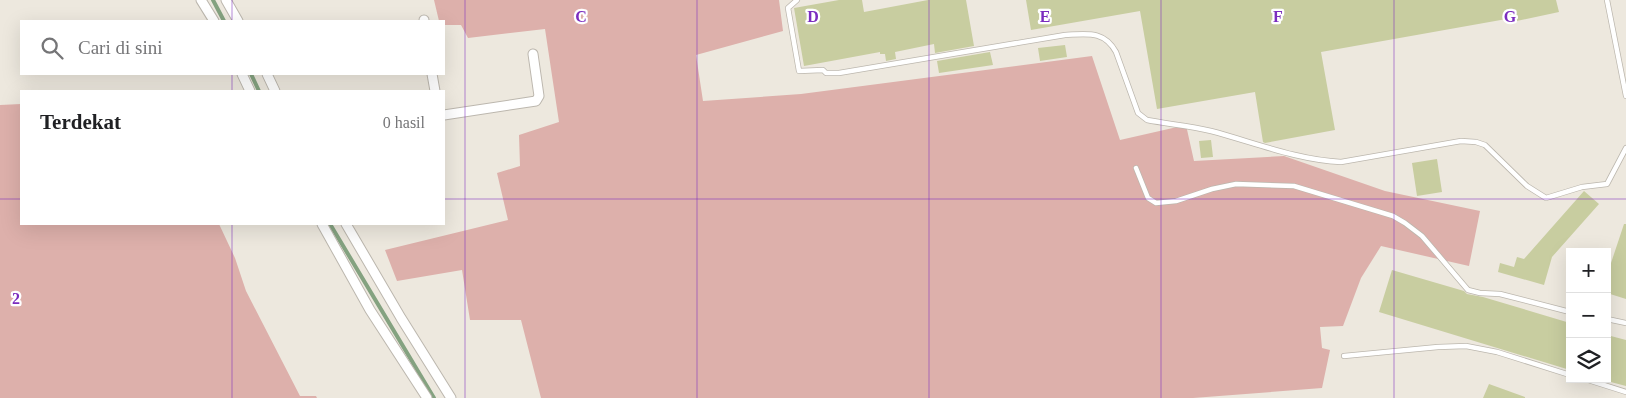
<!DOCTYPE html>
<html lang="id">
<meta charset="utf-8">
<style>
:root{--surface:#fff;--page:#f2f2f2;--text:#202124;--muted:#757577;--line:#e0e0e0}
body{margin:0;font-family:"Times New Roman",serif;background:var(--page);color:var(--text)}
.controls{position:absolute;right:15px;bottom:15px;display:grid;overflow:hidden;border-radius:0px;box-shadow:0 5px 20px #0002}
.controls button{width:45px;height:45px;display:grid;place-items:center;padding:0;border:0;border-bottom:1px solid var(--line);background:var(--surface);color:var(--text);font:25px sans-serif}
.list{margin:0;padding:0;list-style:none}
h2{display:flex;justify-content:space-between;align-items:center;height:65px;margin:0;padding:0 20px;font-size:21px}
h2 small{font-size:16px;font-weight:400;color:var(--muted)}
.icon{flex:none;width:28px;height:28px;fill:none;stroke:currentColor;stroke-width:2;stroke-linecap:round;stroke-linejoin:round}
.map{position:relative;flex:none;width:1626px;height:398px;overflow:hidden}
.search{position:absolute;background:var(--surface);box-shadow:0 5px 20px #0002;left:20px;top:20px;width:425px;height:55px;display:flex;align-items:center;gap:12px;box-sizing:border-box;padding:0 18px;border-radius:0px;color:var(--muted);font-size:19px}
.panel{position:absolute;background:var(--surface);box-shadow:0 5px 20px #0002;left:20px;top:90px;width:425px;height:135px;border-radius:0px}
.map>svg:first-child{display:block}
</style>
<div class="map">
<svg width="1626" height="398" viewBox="0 0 1626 398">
<rect width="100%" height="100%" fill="#ede8de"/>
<g fill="#ddb0ab">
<path d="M 434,0 L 779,0 L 783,31 L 696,55 L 703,101 L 801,94 L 1092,56 L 1120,140 L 1186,125 L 1194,161 L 1284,156 L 1385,191 L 1480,211 L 1469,266 L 1381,246 L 1361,278 L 1343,326 L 1320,327 L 1322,348 L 1330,350 L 1322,388 L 1193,398 L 541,398 L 521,320 L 470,320 L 462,270 L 397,281 L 385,250 L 508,220 L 497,173 L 520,166 L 519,135 L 559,122 L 545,29 L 468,38 L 461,25 L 444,25 L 444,21 L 439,21 Z"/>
<path d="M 21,104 L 21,224 L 219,224 L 235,258 L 246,291 L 300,396 L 316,396 L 317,398 L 0,398 L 0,105 Z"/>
</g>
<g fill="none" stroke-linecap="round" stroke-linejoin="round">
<g stroke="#84a280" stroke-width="4">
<path d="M 213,0 L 224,21"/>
<path d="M 251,74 L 259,91"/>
<path d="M 330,224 L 434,398"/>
</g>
</g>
<g fill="#c8cda0">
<path d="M 839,0 L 862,0 L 864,12 L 928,0 L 966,0 L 974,46 L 935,53 L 934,44 L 895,52 L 896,59 L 886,61 L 885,54 L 880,54 L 880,52 L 804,66 L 794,8 Z"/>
<path d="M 1026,0 L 1556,0 L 1559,12 L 1512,22 L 1512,18 L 1321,52 L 1335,130 L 1265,143 L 1263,142 L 1255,92 L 1157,109 L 1140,11 L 1031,30 Z"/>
<path d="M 1065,45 L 1067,57 L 1040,61 L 1038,48 Z"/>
<path d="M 990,52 L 993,65 L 939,73 L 937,61 Z"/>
<path d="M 1211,140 L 1213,157 L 1201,158 L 1199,141 Z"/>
<path d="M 1437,159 L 1442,192 L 1417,196 L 1412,163 Z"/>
<path d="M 1584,191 L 1599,204 L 1552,257 L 1544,285 L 1498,272 L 1500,263 L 1514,267 L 1517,257 L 1524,259 Z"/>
<path d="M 1624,224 L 1626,224 L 1626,299 L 1607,293 L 1607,275 Z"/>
<path d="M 1392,270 L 1464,291 L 1467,294 L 1483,297 L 1570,323 L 1570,370 L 1379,312 Z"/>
<path d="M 1607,335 L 1626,340 L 1626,386 L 1607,381 Z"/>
<path d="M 1489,384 L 1525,397 L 1525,398 L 1483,398 Z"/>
</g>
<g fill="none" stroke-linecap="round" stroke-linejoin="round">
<g stroke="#bcb7ae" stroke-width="6">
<g id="service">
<path d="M 797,0 L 788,8 L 799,71 L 823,70 L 826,73 L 839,73 L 1065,35 C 1087,34 1104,30 1116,52 L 1138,113 L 1147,120 C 1168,124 1190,126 1211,131 C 1253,142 1297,160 1341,162 L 1461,141 L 1476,142 L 1485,145 L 1527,186 L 1546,198 L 1582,187 L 1607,184 L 1626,148"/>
<path d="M 1607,0 L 1626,96"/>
<path d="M 1136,168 L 1148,198 L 1156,203 L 1176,201 L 1212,189 L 1236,184 L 1294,186 L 1393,216 L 1405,223 L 1422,236 L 1468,290 L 1480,293 L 1500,294 L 1570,312"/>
<path d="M 1607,319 L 1626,323"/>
<path d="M 1344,356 L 1438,347 L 1466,346 L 1497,352 L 1570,375"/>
<path d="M 1585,379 L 1626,392"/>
</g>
</g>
<g stroke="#bcb7ae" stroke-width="11">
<g id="minor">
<path d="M 201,0 L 214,21"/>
<path d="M 226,0 L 238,21"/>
<path d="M 424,20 L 424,21"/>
<path d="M 242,74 L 250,91"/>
<path d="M 267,74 L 275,91"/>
<path d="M 432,74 L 435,91"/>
<path d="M 444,115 L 536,101 L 539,96 L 533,54"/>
<path d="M 322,224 L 370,310 L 427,398"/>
<path d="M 346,224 L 401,318 L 451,398"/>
</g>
</g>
<use href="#service" stroke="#fff" stroke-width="4.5"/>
<use href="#minor" stroke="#fff" stroke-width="9"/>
</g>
<path fill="none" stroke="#7b2cbf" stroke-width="1" stroke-opacity="0.55" d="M 232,0 L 232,21M 465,0 L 465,398M 697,0 L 697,398M 929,0 L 929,398M 1161,0 L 1161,398M 1394,0 L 1394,398M 232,74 L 232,91M 0,199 L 21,199M 444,199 L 1626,199M 232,224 L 232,398"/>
<g font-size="16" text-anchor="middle" font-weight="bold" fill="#7b2cbf" stroke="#fff" stroke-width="4.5" stroke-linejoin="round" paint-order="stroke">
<text x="581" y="22">C</text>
<text x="813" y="22">D</text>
<text x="1045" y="22">E</text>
<text x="1278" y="22">F</text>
<text x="1510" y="22">G</text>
<text x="16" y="304">2</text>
</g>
</svg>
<div class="controls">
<button>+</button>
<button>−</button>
<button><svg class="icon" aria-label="layers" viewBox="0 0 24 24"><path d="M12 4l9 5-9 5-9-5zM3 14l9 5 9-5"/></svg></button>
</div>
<div class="search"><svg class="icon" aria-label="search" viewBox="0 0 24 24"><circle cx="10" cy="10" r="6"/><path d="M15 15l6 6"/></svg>Cari di sini</div>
<section class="panel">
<h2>Terdekat<small>0 hasil</small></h2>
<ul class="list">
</ul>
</section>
</div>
